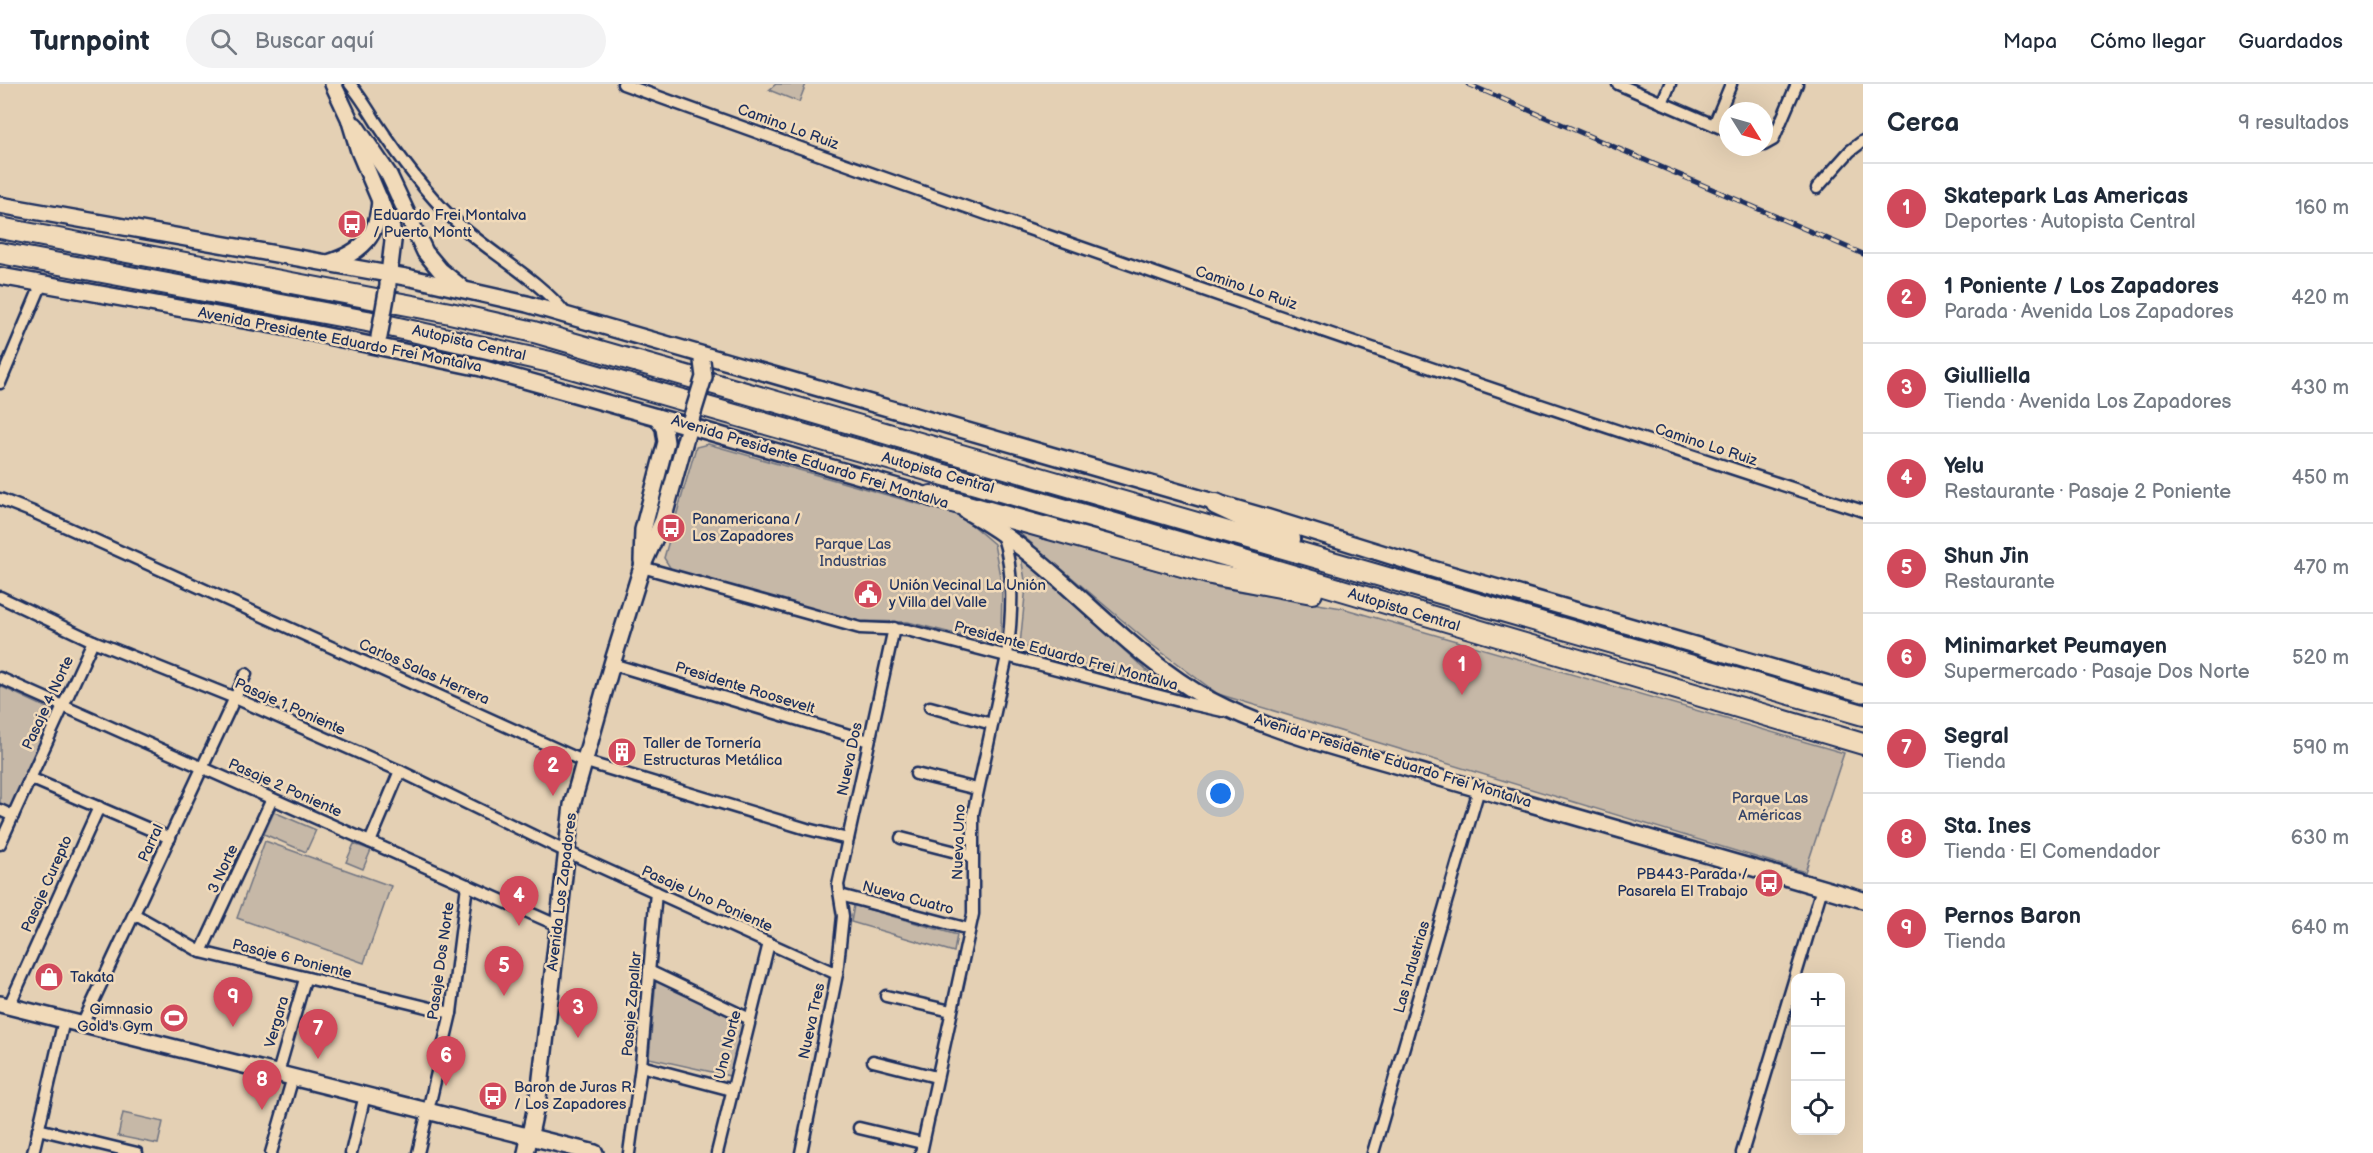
<!DOCTYPE html>
<html lang="es">
<meta charset="utf-8">
<style>
:root{--surface:#fff;--page:#f2f2f3;--text:#1f2937;--muted:#747a83;--line:#e0e1e3;--accent:#d1495b}
body{margin:0;font-family:"Balsamiq Sans",sans-serif;background:var(--page);color:var(--text)}
.controls{position:absolute;right:18px;bottom:18px;display:grid;overflow:hidden;border-radius:12px;box-shadow:0 6px 24px #0002}
.controls button{width:54px;height:54px;display:grid;place-items:center;padding:0;border:0;border-bottom:2px solid var(--line);background:var(--surface);color:var(--text);font:30px sans-serif}
.compass{position:absolute;left:1719px;top:18px;width:54px;height:54px;border-radius:50%;background:var(--surface);box-shadow:0 6px 24px #0002;rotate:127deg}
.you{position:absolute;left:1221px;top:710px;width:21px;height:21px;margin:-15px;border:4px solid #fff;border-radius:50%;background:#1a73e8;box-shadow:0 0 0 9px #1a73e833}
.badge{display:grid;place-items:center;width:39px;height:39px;border-radius:50%;background:var(--accent);color:#fff;font-size:20px;font-weight:700}
.pin{position:absolute;translate:-50% -50px;filter:drop-shadow(0 2px 3px #0008)}
.pin::after{content:'';position:absolute;top:32px;width:21px;height:18px;background:inherit;clip-path:polygon(0 0,100% 0,50% 100%)}
.list{margin:0;padding:0;list-style:none}
h2{display:flex;justify-content:space-between;align-items:center;height:78px;margin:0;padding:0 24px;font-size:26px}
h2 small{font-size:20px;font-weight:400;color:var(--muted)}
.list li{display:grid;grid-template-columns:39px 1fr auto;gap:18px;align-items:center;box-sizing:border-box;height:90px;padding:0 24px;border-top:2px solid var(--line)}
.list b{display:block;font-size:22px;white-space:nowrap}
.list p{margin:0;font-size:20px;white-space:nowrap;color:var(--muted)}
.list em{font-size:20px;font-style:normal;color:var(--muted)}
.icon{flex:none;width:33px;height:33px;fill:none;stroke:currentColor;stroke-width:2;stroke-linecap:round;stroke-linejoin:round}
.map{position:relative;flex:none;width:1863px;height:1069px;overflow:hidden}
header{display:flex;align-items:center;gap:36px;box-sizing:border-box;height:84px;padding:0 30px;background:var(--surface);border-bottom:2px solid var(--line)}
header strong{font-size:28px}
nav{display:flex;gap:33px;margin-inline-start:auto;font-size:21px}
.search{width:420px;height:54px;background:var(--page);display:flex;align-items:center;gap:15px;box-sizing:border-box;padding:0 21px;border-radius:33px;color:var(--muted);font-size:22px}
main{display:flex}
aside{flex:1;background:var(--surface)}
.map>svg:first-child{display:block}
</style>
<header>
<strong>Turnpoint</strong>
<div class="search"><svg class="icon" aria-label="search" viewBox="0 0 24 24"><circle cx="10" cy="10" r="6"/><path d="M15 15l6 6"/></svg>Buscar aquí</div>
<nav><a>Mapa</a><a>Cómo llegar</a><a>Guardados</a></nav>
</header>
<main>
<div class="map">
<svg width="1863" height="1069" viewBox="0 0 1863 1069">
<rect width="100%" height="100%" fill="#e4d0b4"/>
<filter id="ink" filterUnits="userSpaceOnUse"><feTurbulence type="fractalNoise" baseFrequency=".0167" numOctaves="2"/><feDisplacementMap in="SourceGraphic" scale="12" xChannelSelector="R" yChannelSelector="G"/><feConvolveMatrix kernelMatrix="1 2 1 2 8 2 1 2 1" color-interpolation-filters="sRGB"/></filter>
<g filter="url(#ink)">
<g fill="#c6b8a7" stroke="#707482" stroke-width="1.5">
<path d="M 776,0 L 806,0 L 799,18 L 769,6 Z"/>
<path d="M 708,360 L 961,432 L 994,460 L 1002,503 L 1001,550 L 991,559 L 908,538 L 853,537 L 671,485 L 664,474 L 696,363 Z"/>
<path d="M 1017,447 L 1220,504 L 1342,524 L 1844,669 L 1805,788 L 1218,610 L 1148,558 Z"/>
<path d="M 1021,473 L 1168,606 L 1020,561 L 1026,502 Z"/>
<path d="M 0,602 L 56,628 L 10,726 L 0,721 Z"/>
<path d="M 274,728 L 316,746 L 306,768 L 264,750 Z"/>
<path d="M 265,757 L 391,802 L 364,879 L 237,834 Z"/>
<path d="M 354,760 L 371,766 L 363,785 L 346,778 Z"/>
<path d="M 854,821 L 957,851 L 954,868 L 851,838 Z"/>
<path d="M 656,896 L 744,937 L 730,992 L 649,974 Z"/>
<path d="M 123,1029 L 163,1038 L 158,1060 L 118,1052 Z"/>
</g>
<g fill="none" stroke-linecap="round" stroke-linejoin="round">
<g stroke="#1b2f5e" stroke-width="15">
<g id="street">
<path d="M 350,0 C 360,12 368,25 376,38 C 398,71 422,105 450,132 C 486,168 535,191 566,230"/>
<path d="M 623,0 C 1034,149 1447,293 1863,427"/>
<path d="M 1618,0 L 1728,47"/>
<path d="M 1662,19 L 1670,0"/>
<path d="M 1714,41 L 1731,0"/>
<path d="M 1764,61 L 1773,56 L 1797,0"/>
<path d="M 1817,104 L 1850,67 L 1863,57"/>
<path d="M 0,299 L 42,199"/>
<path d="M 0,415 L 33,428 L 583,677 L 807,745 L 848,755"/>
<path d="M 642,483 L 860,544 L 907,546 L 1191,620 L 1223,627"/>
<path d="M 0,513 L 93,557 L 235,614 L 400,687 L 565,767 L 837,890"/>
<path d="M 612,580 L 869,657"/>
<path d="M 0,594 L 557,841"/>
<path d="M 930,623 L 992,640"/>
<path d="M 916,690 L 977,705"/>
<path d="M 30,694 L 170,754"/>
<path d="M 0,726 L 13,732"/>
<path d="M 901,754 L 972,772"/>
<path d="M 370,758 L 400,687"/>
<path d="M 0,760 L 93,557"/>
<path d="M 840,811 L 969,845"/>
<path d="M 134,830 L 201,868 L 451,929"/>
<path d="M 201,868 L 272,715"/>
<path d="M 649,887 L 750,935"/>
<path d="M 886,912 L 951,927"/>
<path d="M 9,922 L 99,723"/>
<path d="M 82,941 L 246,590"/>
<path d="M 873,977 L 936,993"/>
<path d="M 641,982 L 732,1006"/>
<path d="M 278,989 L 305,895"/>
<path d="M 859,1044 L 922,1059"/>
<path d="M 38,1045 L 137,1069"/>
<path d="M 33,1069 L 64,936"/>
<path d="M 271,1069 L 293,993"/>
<path d="M 351,1069 L 365,1011"/>
<path d="M 418,1069 L 451,929 L 467,801"/>
<path d="M 629,1069 L 641,982 L 656,808"/>
<path d="M 717,1069 L 769,859"/>
<path d="M 801,1069 L 837,890 L 843,832 L 838,801 L 894,544"/>
<path d="M 921,1069 L 973,830 L 973,730 L 1007,572 C 1012,532 1015,488 1002,450"/>
<path d="M 1373,1069 L 1479,705"/>
<path d="M 1742,1069 L 1822,804"/>
</g>
</g>
<g stroke="#1b2f5e" stroke-width="20">
<g id="secondary">
<path d="M 333,0 L 349,34 L 359,67 L 392,145 L 393,157 L 388,199"/>
<path d="M 355,41 L 389,91 L 425,168 L 440,186 L 461,203"/>
<path d="M 0,121 L 411,194 L 527,220 L 1269,434 L 1436,486 L 1863,610"/>
<path d="M 328,179 C 363,168 378,152 380,115"/>
<path d="M 0,192 L 289,244 L 481,284 L 689,342 L 942,416"/>
<path d="M 966,427 C 1058,477 1119,566 1210,616 C 1276,651 1365,671 1437,693 C 1578,734 1721,774 1863,816"/>
<path d="M 642,477 L 643,446 L 666,358 L 664,344 L 657,333"/>
<path d="M 0,920 L 595,1069"/>
<path d="M 526,1069 L 540,1003 L 572,721 L 612,580 L 642,483 L 663,436 L 691,335"/>
</g>
</g>
<g stroke="#1b2f5e" stroke-width="24">
<g id="highway">
<path d="M 0,144 L 450,229 L 534,248 L 1863,631"/>
<path d="M 0,169 L 367,237 L 550,278 L 1220,470 L 1863,660"/>
<path d="M 931,412 L 1211,490 L 1312,509"/>
<path d="M 1216,420 L 1290,455"/>
</g>
</g>
<use href="#street" stroke="#f1dab9" stroke-width="10"/>
<use href="#secondary" stroke="#f1dab9" stroke-width="15"/>
<use href="#highway" stroke="#f1dab9" stroke-width="20"/>
<g stroke="#1b2f5e" stroke-width="5">
<path id="rail" d="M 1468,0 L 1863,170"/>
</g>
<use href="#rail" stroke="#f1dab9" stroke-width="3" stroke-dasharray="9" stroke-linecap="butt"/>
<g stroke="#1b2f5e" stroke-width="20" stroke-linecap="butt">
<g id="secondary-bridge">
<path d="M 379,253 L 388,202"/>
<path d="M 691,335 L 704,293 L 702,277"/>
</g>
</g>
<use href="#secondary-bridge" stroke="#f1dab9" stroke-width="15"/>
</g>
</g>
<defs>
<g id="bus-disc" transform="scale(1.5)"><circle r="9.5" fill="#d1495b" stroke="#f1dab9"/><path d="M-5-6H5V4H4V6H2V4H-2V6H-4V4H-5ZM-3.5-4V0h7V-4ZM-3.5 1.2v1.5H-2V1.2ZM2 1.2v1.5H3.5V1.2Z" fill="#fff"/></g>
<g id="civic-disc" transform="scale(1.5)"><circle r="9.5" fill="#d1495b" stroke="#f1dab9"/><path d="M-.6-6.5H3V-4.5H.6V-3L4-1V1h2V6H-6V1h2V-1L-.6-3ZM-1.2 2.5V6h2.4V2.5Z" fill="#fff"/></g>
<g id="building-disc" transform="scale(1.5)"><circle r="9.5" fill="#d1495b" stroke="#f1dab9"/><path d="M-4-6H4V6H1V3H-1V6H-4ZM-2.5-4.3h1.7v1.8h-1.7ZM.8-4.3h1.7v1.8H.8ZM-2.5-1h1.7V.8h-1.7ZM.8-1h1.7V.8H.8Z" fill="#fff"/></g>
<g id="shop-disc" transform="scale(1.5)"><circle r="9.5" fill="#d1495b" stroke="#f1dab9"/><path d="M-5-2.5h2.3a2.7 3.5 0 0 1 5.4 0H5L5.5 6h-11ZM-1.5-2.5h3a1.5 2.3 0 0 0-3 0Z" fill="#fff"/></g>
<g id="stadium-disc" transform="scale(1.5)"><circle r="9.5" fill="#d1495b" stroke="#f1dab9"/><path d="M0-5a6.5 5 0 1 0 0 10a6.5 5 0 1 0 0-10ZM-3.5-1.8h7v3.6h-7Z" fill="#fff"/></g>
</defs>
<g fill-rule="evenodd">
<use href="#bus-disc" x="352" y="140"/>
<use href="#bus-disc" x="671" y="444"/>
<use href="#civic-disc" x="868" y="510"/>
<use href="#building-disc" x="622" y="668"/>
<use href="#bus-disc" x="1769" y="799"/>
<use href="#shop-disc" x="49" y="893"/>
<use href="#stadium-disc" x="174" y="934"/>
<use href="#bus-disc" x="493" y="1012"/>
</g>
<g text-anchor="middle" dominant-baseline="central" stroke-width="5" stroke-linejoin="round" paint-order="stroke">
<g font-size="15" fill="#1b2f5e" stroke="#f1dab9">
<text transform="translate(788 43) rotate(20)">Camino Lo Ruiz</text>
<text transform="translate(1246 204) rotate(19)">Camino Lo Ruiz</text>
<text transform="translate(340 256) rotate(11)">Avenida Presidente Eduardo Frei Montalva</text>
<text transform="translate(469 259) rotate(13)">Autopista Central</text>
<text transform="translate(1706 361) rotate(18)">Camino Lo Ruiz</text>
<text transform="translate(810 378) rotate(17)">Avenida Presidente Eduardo Frei Montalva</text>
<text transform="translate(938 389) rotate(16)">Autopista Central</text>
<text transform="translate(1404 526) rotate(17)">Autopista Central</text>
<text transform="translate(1066 572) rotate(15)">Presidente Eduardo Frei Montalva</text>
<text transform="translate(424 588) rotate(24)">Carlos Salas Herrera</text>
<text transform="translate(745 604) rotate(17)">Presidente Roosevelt</text>
<text transform="translate(48 619) rotate(-65)">Pasaje 4 Norte</text>
<text transform="translate(290 623) rotate(24)">Pasaje 1 Poniente</text>
<text transform="translate(850 675) rotate(-78)">Nueva Dos</text>
<text transform="translate(1393 677) rotate(17)">Avenida Presidente Eduardo Frei Montalva</text>
<text transform="translate(285 704) rotate(24)">Pasaje 2 Poniente</text>
<text transform="translate(959 758) rotate(-88)">Nueva Uno</text>
<text transform="translate(151 759) rotate(-65)">Parral</text>
<text transform="translate(223 785) rotate(-65)">3 Norte</text>
<text transform="translate(47 800) rotate(-66)">Pasaje Curepto</text>
<text transform="translate(562 808) rotate(-83)">Avenida Los Zapadores</text>
<text transform="translate(908 814) rotate(15)">Nueva Cuatro</text>
<text transform="translate(707 815) rotate(24)">Pasaje Uno Poniente</text>
<text transform="translate(292 875) rotate(14)">Pasaje 6 Poniente</text>
<text transform="translate(441 877) rotate(-82)">Pasaje Dos Norte</text>
<text transform="translate(1412 883) rotate(-74)">Las Industrias</text>
<text transform="translate(632 920) rotate(-85)">Pasaje Zapallar</text>
<text transform="translate(812 937) rotate(-78)">Nueva Tres</text>
<text transform="translate(277 938) rotate(-74)">Vergara</text>
<text transform="translate(728 961) rotate(-76)">Uno Norte</text>
</g>
<g font-size="15" fill="#1b2f5e" stroke="#f1dab9" text-anchor="start">
<text x="373" y="131">Eduardo Frei Montalva<tspan x="373" dy="17">/ Puerto Montt</tspan></text>
<text x="692" y="435">Panamericana /<tspan x="692" dy="17">Los Zapadores</tspan></text>
<text x="889" y="501">Unión Vecinal La Unión<tspan x="889" dy="17">y Villa del Valle</tspan></text>
<text x="643" y="659">Taller de Tornería<tspan x="643" dy="17">Estructuras Metálica</tspan></text>
<text x="1748" y="790" text-anchor="end">PB443-Parada /<tspan x="1748" dy="17">Pasarela El Trabajo</tspan></text>
<text x="70" y="893">Takata</text>
<text x="153" y="925" text-anchor="end">Gimnasio<tspan x="153" dy="17">Gold's Gym</tspan></text>
<text x="514" y="1003">Baron de Juras R.<tspan x="514" dy="17">/ Los Zapadores</tspan></text>
</g>
<g font-size="15" fill="#354469" stroke="#f1dab9">
<text x="853" y="460">Parque Las<tspan x="853" dy="17">Industrias</tspan></text>
<text x="1770" y="714">Parque Las<tspan x="1770" dy="17">Américas</tspan></text>
</g>
</g>
</svg>
<div class="controls">
<button>+</button>
<button>−</button>
<button><svg class="icon" aria-label="locate" viewBox="0 0 24 24"><circle cx="12" cy="12" r="6"/><path d="M12 2v4M12 18v4M2 12h4M18 12h4"/></svg></button>
</div>
<svg class="compass" viewBox="-18 -18 36 36"><path d="M0-13l5 13h-10z" fill="#e53935"/><path d="M0 13l5-13h-10z" fill="#747a83"/></svg>
<div class="you"></div>
<div class="pin badge" style="left:1462px;top:611px">1</div>
<div class="pin badge" style="left:553px;top:712px">2</div>
<div class="pin badge" style="left:578px;top:954px">3</div>
<div class="pin badge" style="left:519px;top:842px">4</div>
<div class="pin badge" style="left:504px;top:912px">5</div>
<div class="pin badge" style="left:446px;top:1002px">6</div>
<div class="pin badge" style="left:318px;top:975px">7</div>
<div class="pin badge" style="left:262px;top:1026px">8</div>
<div class="pin badge" style="left:233px;top:943px">9</div>
</div>
<aside>
<h2>Cerca<small>9 resultados</small></h2>
<ul class="list">
<li><span class="badge">1</span><div><b>Skatepark Las Americas</b><p>Deportes · Autopista Central</p></div><em>160 m</em></li>
<li><span class="badge">2</span><div><b>1 Poniente / Los Zapadores</b><p>Parada · Avenida Los Zapadores</p></div><em>420 m</em></li>
<li><span class="badge">3</span><div><b>Giulliella</b><p>Tienda · Avenida Los Zapadores</p></div><em>430 m</em></li>
<li><span class="badge">4</span><div><b>Yelu</b><p>Restaurante · Pasaje 2 Poniente</p></div><em>450 m</em></li>
<li><span class="badge">5</span><div><b>Shun Jin</b><p>Restaurante</p></div><em>470 m</em></li>
<li><span class="badge">6</span><div><b>Minimarket Peumayen</b><p>Supermercado · Pasaje Dos Norte</p></div><em>520 m</em></li>
<li><span class="badge">7</span><div><b>Segral</b><p>Tienda</p></div><em>590 m</em></li>
<li><span class="badge">8</span><div><b>Sta. Ines</b><p>Tienda · El Comendador</p></div><em>630 m</em></li>
<li><span class="badge">9</span><div><b>Pernos Baron</b><p>Tienda</p></div><em>640 m</em></li>
</ul>
</aside>
</main>
